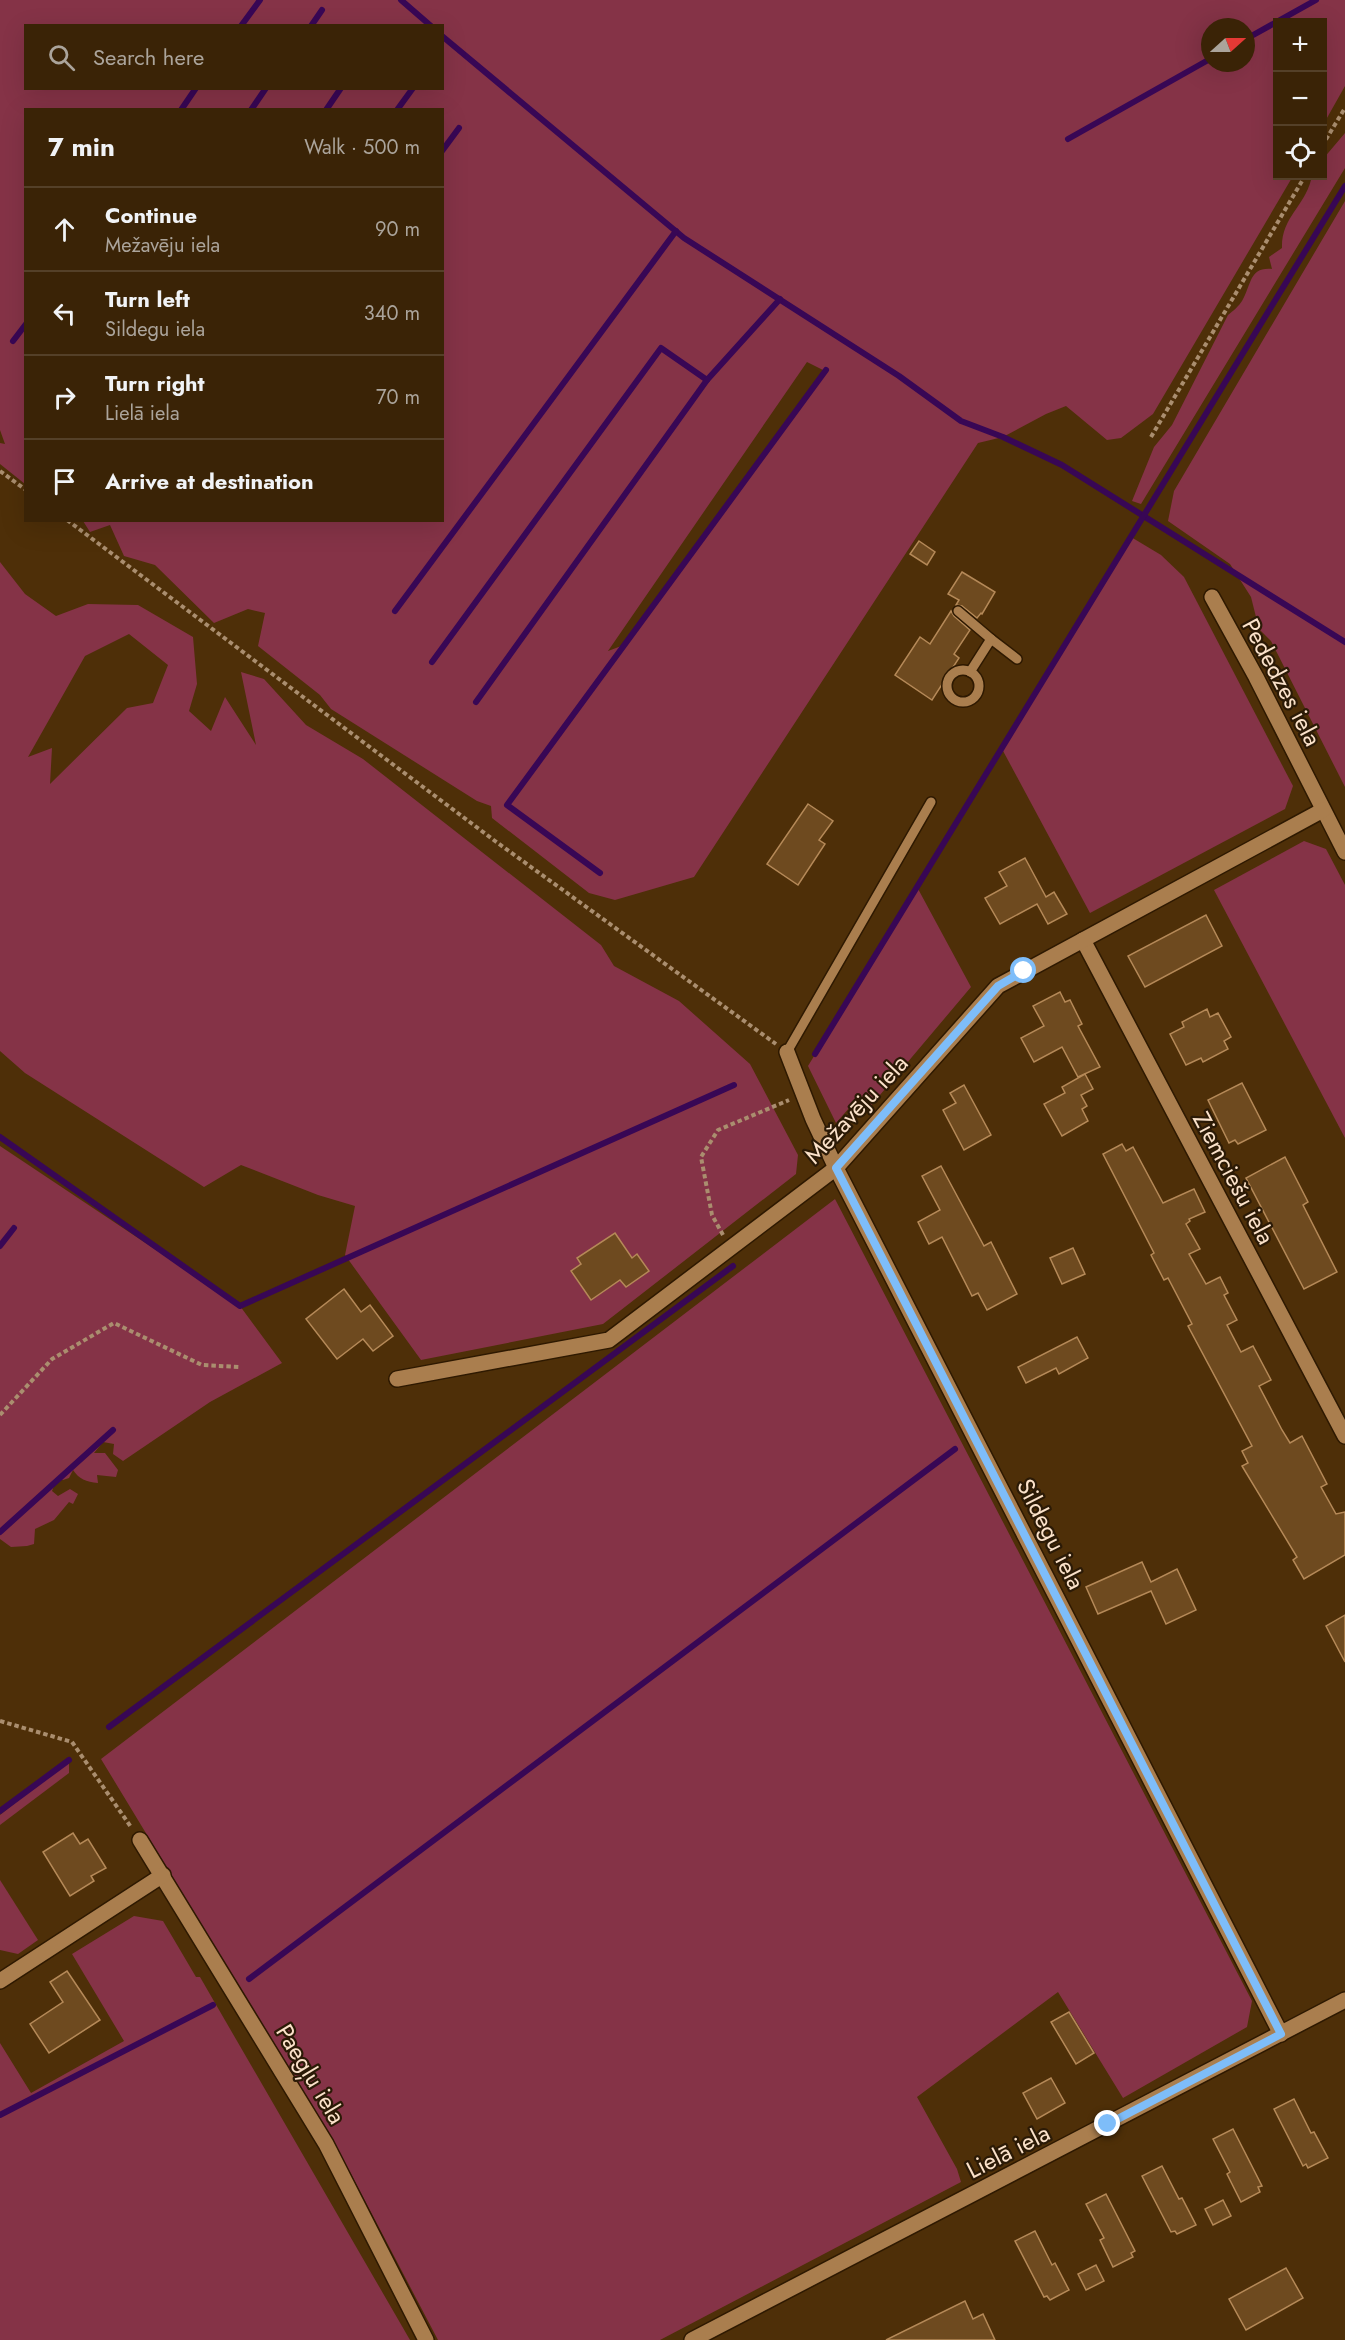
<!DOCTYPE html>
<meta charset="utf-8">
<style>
:root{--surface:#3a2306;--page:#412b10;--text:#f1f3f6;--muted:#aba49b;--line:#544028}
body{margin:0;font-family:Jost,sans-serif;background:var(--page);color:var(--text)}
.controls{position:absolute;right:18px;top:18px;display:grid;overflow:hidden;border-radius:0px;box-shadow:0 6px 24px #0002}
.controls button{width:54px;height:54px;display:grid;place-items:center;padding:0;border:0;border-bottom:2px solid var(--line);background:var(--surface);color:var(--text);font:30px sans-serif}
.compass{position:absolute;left:1201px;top:18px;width:54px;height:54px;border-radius:50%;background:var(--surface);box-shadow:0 6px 24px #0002;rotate:69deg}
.stop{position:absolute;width:18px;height:18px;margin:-14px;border:4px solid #7ebdf9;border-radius:50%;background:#fff}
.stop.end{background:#7ebdf9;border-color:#fff;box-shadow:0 2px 6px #0008}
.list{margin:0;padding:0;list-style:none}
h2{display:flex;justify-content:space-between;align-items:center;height:78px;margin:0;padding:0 24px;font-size:26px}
h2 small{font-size:20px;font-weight:400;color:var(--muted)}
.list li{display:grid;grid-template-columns:39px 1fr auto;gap:18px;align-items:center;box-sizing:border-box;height:84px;padding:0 24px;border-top:2px solid var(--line)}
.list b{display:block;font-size:22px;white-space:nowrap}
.list p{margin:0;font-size:20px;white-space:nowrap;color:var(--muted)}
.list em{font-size:20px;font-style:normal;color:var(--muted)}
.icon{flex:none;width:33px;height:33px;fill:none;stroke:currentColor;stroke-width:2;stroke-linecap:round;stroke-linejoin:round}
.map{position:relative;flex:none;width:1345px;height:2340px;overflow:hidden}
.search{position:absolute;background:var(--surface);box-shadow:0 6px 24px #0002;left:24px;top:24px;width:420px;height:66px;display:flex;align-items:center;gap:15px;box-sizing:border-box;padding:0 21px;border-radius:0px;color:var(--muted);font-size:22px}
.panel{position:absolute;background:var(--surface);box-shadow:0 6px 24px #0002;left:24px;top:108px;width:420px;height:414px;border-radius:0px}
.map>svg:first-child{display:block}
</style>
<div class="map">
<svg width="1345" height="2340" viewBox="0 0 1345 2340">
<rect width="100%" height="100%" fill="#4e2f08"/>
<g fill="#853347" fill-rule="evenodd">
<path d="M 0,0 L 1345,0 L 1345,86 L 1323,125 L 1322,22 L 1278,22 L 1278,176 L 1293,176 L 1153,414 L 1121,438 L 1107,440 L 1066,406 L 1046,414 L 1003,437 L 978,443 L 694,877 L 615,900 L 589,893 L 492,818 L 491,806 L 477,801 L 331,709 L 320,695 L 258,646 L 265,613 L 248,609 L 214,623 L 155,565 L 124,556 L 110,525 L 90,532 L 83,521 L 442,520 L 442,110 L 26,110 L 25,484 L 0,464 L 0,443 L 5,444 L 0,430 ZM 26,26 L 442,26 L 442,88 L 26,88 ZM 1210,27 L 1246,27 L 1246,63 L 1210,63 ZM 807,362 L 825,371 L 624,645 L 608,651 Z"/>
<path d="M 1345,133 L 1345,168 L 1141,504 L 1132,501 L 1154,447 L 1172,425 L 1228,315 C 1233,311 1239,306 1242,301 C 1252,284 1249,267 1272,269 L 1269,257 L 1282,248 C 1281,218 1304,207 1311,180 L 1322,176 L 1323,159 Z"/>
<path d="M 1345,201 L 1345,787 L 1271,641 L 1259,629 L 1251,597 L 1230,564 L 1168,521 L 1174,491 Z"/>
<path d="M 1131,537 L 1161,555 L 1184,577 L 1293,786 L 1285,809 L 1090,913 L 1002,749 Z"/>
<path d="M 0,562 L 25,594 L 56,616 L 88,604 L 138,605 L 193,637 L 197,684 L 189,711 L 211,731 L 225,697 L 256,745 L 241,672 L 264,679 L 306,725 L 363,759 L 601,945 L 614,966 L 679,1001 L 750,1064 L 798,1155 L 796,1174 L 603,1324 L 421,1360 L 345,1255 L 355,1206 L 318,1195 L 241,1165 L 204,1187 L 25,1073 L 0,1051 ZM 129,634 L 168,665 L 153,703 L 127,708 L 50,784 L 52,748 L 28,757 L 85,656 Z"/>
<path d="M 1304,841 L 1326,849 L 1345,885 L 1345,1138 L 1214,890 Z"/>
<path d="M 917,887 L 971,987 L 869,1108 L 857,1099 L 836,1123 L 808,1066 Z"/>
<path d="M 0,1146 L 240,1306 L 282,1363 L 210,1402 L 123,1461 L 113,1454 L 114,1444 L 103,1442 L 94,1453 L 105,1453 L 118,1470 L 116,1477 L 97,1475 L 98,1483 C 86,1482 79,1479 73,1470 L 69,1478 L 63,1480 L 57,1478 L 52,1491 L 58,1496 L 70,1489 L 78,1494 L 73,1504 L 69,1502 L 54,1520 L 35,1529 L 34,1544 L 27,1546 L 11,1547 L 0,1539 Z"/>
<path d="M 835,1199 L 1252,2001 L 1247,2027 L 1123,2098 L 1058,1992 L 917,2097 L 957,2169 L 961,2182 L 660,2340 L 438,2340 L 341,2155 L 101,1759 Z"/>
<path d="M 69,1760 L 69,1773 L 0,1825 L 0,1815 Z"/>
<path d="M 0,1880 L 38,1940 L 18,1954 L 0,1950 Z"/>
<path d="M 134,1916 L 163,1921 L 196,1977 L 200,1977 L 410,2340 L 0,2340 L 0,2043 L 31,2093 L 124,2041 L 72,1954 Z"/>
</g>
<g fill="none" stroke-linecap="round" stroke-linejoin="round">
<g stroke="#380755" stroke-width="6">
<path d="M 401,0 L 431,26"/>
<path d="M 241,26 L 260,0"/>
<path d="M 311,26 L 322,10"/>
<path d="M 442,36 L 684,238 L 899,376 L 961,421 L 1003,437 L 1062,465 L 1345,642"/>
<path d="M 1246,39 L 1316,0"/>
<path d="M 181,110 L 196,88"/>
<path d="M 251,110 L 266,88"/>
<path d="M 326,110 L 341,88"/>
<path d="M 397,110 L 413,88"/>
<path d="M 1068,139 L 1210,59"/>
<path d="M 442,151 L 459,128"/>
<path d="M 13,341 L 26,324"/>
<path d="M 395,611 L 676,231"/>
<path d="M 432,662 L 661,348 L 707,380"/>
<path d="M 476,702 L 707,380 L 780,299"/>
<path d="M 600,873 L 507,805 L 826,370"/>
<path d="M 815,1054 L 1345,186"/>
<path d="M 0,1137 L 240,1306 L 734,1085"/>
<path d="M 0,1246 L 14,1228"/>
<path d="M 0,1532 L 113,1430"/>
<path d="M 109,1727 L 733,1266"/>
<path d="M 0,1811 L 69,1760"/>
<path d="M 249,1979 L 955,1449"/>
<path d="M 0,2115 L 213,2005"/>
</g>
</g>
<g fill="#6e4a1f" stroke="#b58958" stroke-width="1.5">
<path d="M 919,541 L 935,552 L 927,565 L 910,554 Z"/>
<path d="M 962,572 L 995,592 L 982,614 L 981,613 L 977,618 L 962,606 L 956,605 L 959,600 L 948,594 Z"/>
<path d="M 951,611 L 954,616 L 970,630 L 954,654 L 959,658 L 932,700 L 895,675 L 920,637 L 930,644 Z"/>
<path d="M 808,804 L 833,821 L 819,840 L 825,844 L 798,885 L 767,864 Z"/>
<path d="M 1025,858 L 1046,897 L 1054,892 L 1067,914 L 1048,924 L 1037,904 L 1000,924 L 985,898 L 1007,886 L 999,872 Z"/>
<path d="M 1206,915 L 1222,946 L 1145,987 L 1128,956 Z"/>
<path d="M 1060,992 L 1065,1002 L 1070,1000 L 1082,1024 L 1078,1026 L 1100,1067 L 1078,1077 L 1062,1047 L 1034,1062 L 1021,1038 L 1044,1026 L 1033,1006 Z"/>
<path d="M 1207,1009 L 1210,1017 L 1218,1013 L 1231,1037 L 1224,1041 L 1228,1049 L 1203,1062 L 1201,1058 L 1186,1065 L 1170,1034 L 1184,1027 L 1182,1022 Z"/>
<path d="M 1085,1074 L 1093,1089 L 1081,1095 L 1087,1106 L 1082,1109 L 1088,1121 L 1062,1136 L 1044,1104 L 1065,1093 L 1062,1087 Z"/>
<path d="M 1242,1083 L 1266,1130 L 1238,1144 L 1235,1140 L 1229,1143 L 1208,1100 Z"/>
<path d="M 964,1085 L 991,1135 L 964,1150 L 943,1110 L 956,1103 L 950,1093 Z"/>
<path d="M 1122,1144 L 1126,1151 L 1133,1147 L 1163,1203 L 1194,1189 L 1205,1212 L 1189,1219 L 1190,1221 L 1186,1224 L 1200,1249 L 1189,1254 L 1206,1284 L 1220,1277 L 1228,1293 L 1224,1295 L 1237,1320 L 1227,1325 L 1241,1352 L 1253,1346 L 1271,1380 L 1259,1386 L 1282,1430 L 1290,1443 L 1302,1436 L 1327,1484 L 1321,1487 L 1336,1514 L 1345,1512 L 1345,1555 L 1304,1579 L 1293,1560 L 1297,1557 L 1242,1466 L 1248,1463 L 1242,1451 L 1252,1446 L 1188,1326 L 1192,1324 L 1168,1278 L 1164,1280 L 1151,1255 L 1154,1253 L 1103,1154 Z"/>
<path d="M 1285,1157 L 1308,1202 L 1303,1205 L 1337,1272 L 1304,1289 L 1246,1178 Z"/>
<path d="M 941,1166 L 984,1246 L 991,1242 L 1017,1294 L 987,1310 L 978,1293 L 972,1296 L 942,1237 L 929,1244 L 918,1222 L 940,1210 L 922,1176 Z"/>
<path d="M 615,1233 L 632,1258 L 637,1254 L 649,1271 L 626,1287 L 620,1280 L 591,1300 L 571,1271 L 581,1264 L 577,1258 Z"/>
<path d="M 1073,1248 L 1085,1274 L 1062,1284 L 1050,1258 Z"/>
<path d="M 344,1289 L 361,1312 L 370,1305 L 393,1336 L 373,1351 L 363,1339 L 337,1359 L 306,1319 Z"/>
<path d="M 1077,1337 L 1088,1358 L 1059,1374 L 1056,1368 L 1026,1383 L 1018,1367 Z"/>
<path d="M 1142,1562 L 1151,1582 L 1177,1569 L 1196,1610 L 1166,1624 L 1151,1591 L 1098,1614 L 1086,1587 Z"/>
<path d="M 1345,1615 L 1345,1662 L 1326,1626 Z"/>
<path d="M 73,1833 L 80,1844 L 88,1839 L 106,1868 L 91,1876 L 94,1881 L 70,1896 L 43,1852 Z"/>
<path d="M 67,1971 L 100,2020 L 49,2053 L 30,2024 L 63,2002 L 50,1982 Z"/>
<path d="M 1069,2012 L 1094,2053 L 1076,2064 L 1051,2022 Z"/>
<path d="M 1051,2078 L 1065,2103 L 1037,2119 L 1023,2093 Z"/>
<path d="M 1294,2099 L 1311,2133 L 1314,2132 L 1328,2158 L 1308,2168 L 1306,2164 L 1303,2166 L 1274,2109 Z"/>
<path d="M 1233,2129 L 1262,2186 L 1258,2187 L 1260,2192 L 1241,2202 L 1227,2174 L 1230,2172 L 1213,2139 Z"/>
<path d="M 1162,2166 L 1179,2199 L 1182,2198 L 1196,2225 L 1177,2234 L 1175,2231 L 1171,2232 L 1142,2176 Z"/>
<path d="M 1106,2194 L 1135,2251 L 1131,2253 L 1133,2257 L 1113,2267 L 1100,2240 L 1104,2238 L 1086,2204 Z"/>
<path d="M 1223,2200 L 1231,2216 L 1213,2225 L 1205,2209 Z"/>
<path d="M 1035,2231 L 1052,2265 L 1055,2263 L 1069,2290 L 1050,2300 L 1047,2296 L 1044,2297 L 1015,2241 Z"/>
<path d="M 1096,2265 L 1104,2281 L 1086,2290 L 1078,2274 Z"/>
<path d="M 1286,2268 L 1303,2298 L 1246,2330 L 1229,2299 Z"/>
<path d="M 965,2301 L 973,2319 L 983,2314 L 995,2340 L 886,2340 Z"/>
</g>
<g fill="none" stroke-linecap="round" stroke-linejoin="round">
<g stroke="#2e1901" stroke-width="12">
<g id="service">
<path d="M 958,611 L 991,639"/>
<circle cx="963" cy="686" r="16"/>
<path d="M 970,672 L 991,639 L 1017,659"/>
<path d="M 787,1052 L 931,802"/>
</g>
</g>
<g stroke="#2e1901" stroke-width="18">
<g id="minor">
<path d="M 1212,597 L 1256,677 L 1345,852"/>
<path d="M 1083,940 L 1345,1436"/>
<path d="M 787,1052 L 813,1119 L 836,1168 L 1281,2034"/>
<path d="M 397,1379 L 609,1340 L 836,1168 L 998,986 L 1323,810"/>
<path d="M 140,1840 L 326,2144 L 426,2340"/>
<path d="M 0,1981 L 163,1875"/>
</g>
</g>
<g stroke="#2e1901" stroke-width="18">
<path id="tertiary" d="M 692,2340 L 1345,2000"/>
</g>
<g stroke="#aa8e6f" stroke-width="4" stroke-dasharray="4.5 3" stroke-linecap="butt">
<path d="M 1322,146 L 1345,108"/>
<path d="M 1151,437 L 1305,176"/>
<path d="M 0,471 L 26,490"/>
<path d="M 67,520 L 495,841 L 776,1044"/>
<path d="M 723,1235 L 712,1215 L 701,1157 L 718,1130 L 789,1100"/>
<path d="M 0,1415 L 52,1359 L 114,1323 L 202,1365 L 239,1367"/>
<path d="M 0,1721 L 72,1742 L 131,1827"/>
</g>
<use href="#service" stroke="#aa7e4e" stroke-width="9"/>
<use href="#minor" stroke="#aa7e4e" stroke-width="15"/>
<use href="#tertiary" stroke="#aa7e4e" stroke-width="15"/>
</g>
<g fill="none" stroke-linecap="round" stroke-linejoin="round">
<path stroke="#7ebdf9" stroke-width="8" d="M 1024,971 L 998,986 L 836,1168 L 1281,2034 L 1108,2124"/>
</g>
<g text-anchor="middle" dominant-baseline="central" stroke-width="4.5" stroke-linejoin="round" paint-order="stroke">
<g font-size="24" fill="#fbe2ca" stroke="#2b1a06">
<text transform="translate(1282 682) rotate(62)">Pededzes iela</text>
<text transform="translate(856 1109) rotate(-47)">Mežavēju iela</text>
<text transform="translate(1234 1178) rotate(62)">Ziemciešu iela</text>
<text transform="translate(1051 1534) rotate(63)">Sildegu iela</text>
<text transform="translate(311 2074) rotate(59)">Paegļu iela</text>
<text transform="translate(1008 2151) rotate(-27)">Lielā iela</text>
</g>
</g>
</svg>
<div class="controls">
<button>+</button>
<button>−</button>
<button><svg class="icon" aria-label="locate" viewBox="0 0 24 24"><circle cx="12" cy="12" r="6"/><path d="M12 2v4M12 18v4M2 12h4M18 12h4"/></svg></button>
</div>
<svg class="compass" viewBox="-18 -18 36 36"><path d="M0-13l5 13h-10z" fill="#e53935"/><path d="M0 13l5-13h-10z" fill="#aba49b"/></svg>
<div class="stop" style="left:1024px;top:971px"></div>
<div class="stop end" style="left:1108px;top:2124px"></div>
<div class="search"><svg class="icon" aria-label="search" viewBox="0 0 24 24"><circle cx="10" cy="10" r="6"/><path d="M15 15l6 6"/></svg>Search here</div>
<section class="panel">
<h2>7 min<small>Walk · 500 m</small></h2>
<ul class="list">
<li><svg class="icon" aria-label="ahead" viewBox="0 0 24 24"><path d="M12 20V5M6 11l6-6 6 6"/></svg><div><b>Continue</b><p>Mežavēju iela</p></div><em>90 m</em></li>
<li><svg class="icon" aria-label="left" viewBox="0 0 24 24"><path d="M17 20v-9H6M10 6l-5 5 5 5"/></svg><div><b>Turn left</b><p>Sildegu iela</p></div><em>340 m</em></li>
<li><svg class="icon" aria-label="right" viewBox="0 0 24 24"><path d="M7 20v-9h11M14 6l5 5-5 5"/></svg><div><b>Turn right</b><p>Lielā iela</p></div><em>70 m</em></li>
<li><svg class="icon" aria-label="arrive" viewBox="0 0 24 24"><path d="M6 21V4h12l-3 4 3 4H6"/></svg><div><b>Arrive at destination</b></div></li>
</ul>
</section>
</div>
